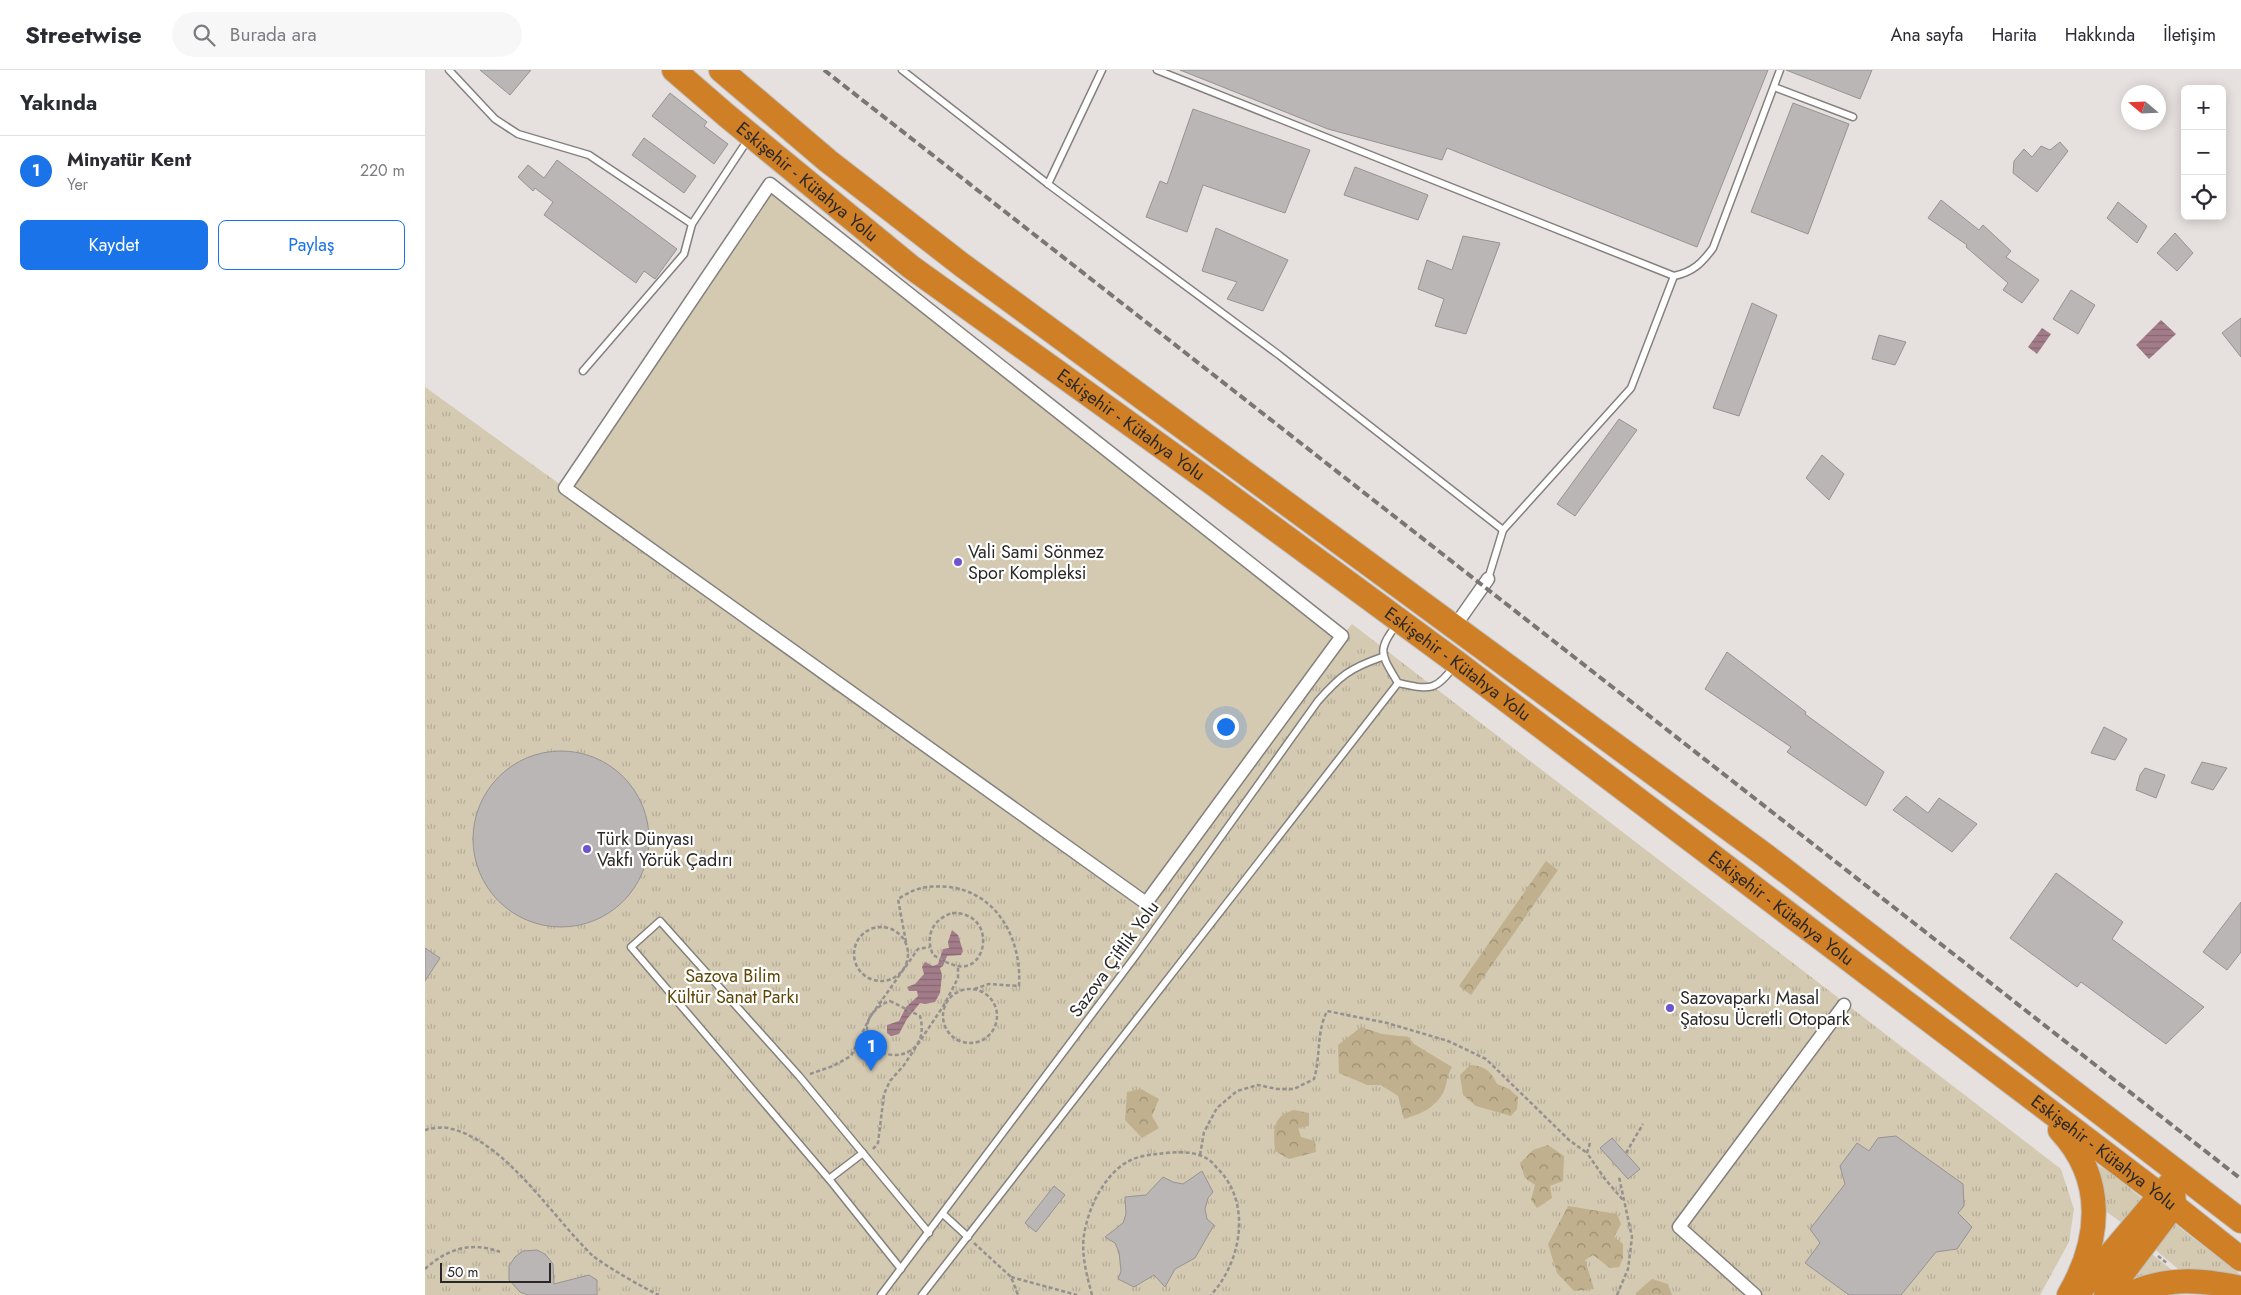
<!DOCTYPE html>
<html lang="tr">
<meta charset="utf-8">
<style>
:root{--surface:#fff;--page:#f7f7f7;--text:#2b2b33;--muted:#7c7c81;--line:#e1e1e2;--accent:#1a73e8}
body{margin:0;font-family:Jost,sans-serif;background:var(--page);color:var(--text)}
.controls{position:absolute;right:15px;top:15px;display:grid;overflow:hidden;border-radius:8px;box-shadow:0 2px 12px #0003}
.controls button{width:45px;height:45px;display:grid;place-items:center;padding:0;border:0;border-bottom:1px solid var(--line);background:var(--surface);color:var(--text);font:25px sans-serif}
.compass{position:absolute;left:1696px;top:15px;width:45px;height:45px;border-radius:50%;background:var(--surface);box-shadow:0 2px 12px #0003;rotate:289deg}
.scale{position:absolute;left:15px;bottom:12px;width:111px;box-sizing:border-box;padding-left:5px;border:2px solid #2a2827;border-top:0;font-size:14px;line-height:18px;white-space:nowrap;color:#2a2827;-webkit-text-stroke:4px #fff;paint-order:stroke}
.you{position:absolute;left:800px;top:656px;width:18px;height:18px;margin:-12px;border:4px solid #fff;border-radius:50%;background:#1a73e8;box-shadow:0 0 0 8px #1a73e833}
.badge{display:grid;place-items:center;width:32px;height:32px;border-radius:50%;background:var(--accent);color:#fff;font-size:16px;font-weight:700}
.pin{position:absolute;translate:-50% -41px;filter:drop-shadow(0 1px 2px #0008)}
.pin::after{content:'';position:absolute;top:26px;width:18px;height:15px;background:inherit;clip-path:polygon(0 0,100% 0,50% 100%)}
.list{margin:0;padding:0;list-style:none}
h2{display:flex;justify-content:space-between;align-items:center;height:65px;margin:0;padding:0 20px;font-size:21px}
h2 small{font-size:16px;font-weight:400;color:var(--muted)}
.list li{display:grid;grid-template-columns:32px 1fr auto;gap:15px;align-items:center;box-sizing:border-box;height:70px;padding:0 20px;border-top:1px solid var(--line)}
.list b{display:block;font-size:19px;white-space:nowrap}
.list p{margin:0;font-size:16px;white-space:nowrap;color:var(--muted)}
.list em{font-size:16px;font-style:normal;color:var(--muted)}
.actions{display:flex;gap:10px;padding:15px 20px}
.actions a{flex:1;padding:11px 0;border:1px solid var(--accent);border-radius:8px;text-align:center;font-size:18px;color:var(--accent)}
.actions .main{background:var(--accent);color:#fff}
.icon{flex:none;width:28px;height:28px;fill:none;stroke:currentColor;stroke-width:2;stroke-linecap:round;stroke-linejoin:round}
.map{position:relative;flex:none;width:1816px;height:1225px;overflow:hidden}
header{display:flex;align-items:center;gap:30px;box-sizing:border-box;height:70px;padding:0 25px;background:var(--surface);border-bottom:1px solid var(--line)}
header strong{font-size:24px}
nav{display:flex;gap:28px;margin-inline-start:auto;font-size:18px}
.search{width:350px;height:45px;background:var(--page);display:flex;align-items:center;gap:12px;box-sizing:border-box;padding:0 18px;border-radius:28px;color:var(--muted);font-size:19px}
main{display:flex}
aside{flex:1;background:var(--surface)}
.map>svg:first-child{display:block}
</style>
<header>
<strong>Streetwise</strong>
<div class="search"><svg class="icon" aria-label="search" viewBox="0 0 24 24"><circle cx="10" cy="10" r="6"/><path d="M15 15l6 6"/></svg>Burada ara</div>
<nav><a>Ana sayfa</a><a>Harita</a><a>Hakkında</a><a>İletişim</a></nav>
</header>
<main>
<aside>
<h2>Yakında<small></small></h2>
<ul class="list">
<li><span class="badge">1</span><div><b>Minyatür Kent</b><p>Yer</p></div><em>220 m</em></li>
</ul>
<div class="actions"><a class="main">Kaydet</a><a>Paylaş</a></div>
</aside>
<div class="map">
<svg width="1816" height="1225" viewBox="0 0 1816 1225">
<defs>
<pattern id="grass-tufts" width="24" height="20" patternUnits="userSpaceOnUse" patternTransform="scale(1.25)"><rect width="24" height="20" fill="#d4c9b1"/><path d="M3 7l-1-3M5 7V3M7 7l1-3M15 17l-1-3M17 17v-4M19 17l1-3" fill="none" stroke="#b6ad98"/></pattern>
<pattern id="forest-crowns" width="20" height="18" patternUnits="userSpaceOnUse" patternTransform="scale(1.25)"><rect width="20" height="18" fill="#c0b08d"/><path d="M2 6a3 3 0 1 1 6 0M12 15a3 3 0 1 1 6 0" fill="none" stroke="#9c8f73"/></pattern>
<pattern id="water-rules" width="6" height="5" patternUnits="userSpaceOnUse" patternTransform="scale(1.25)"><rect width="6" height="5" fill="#a37c8a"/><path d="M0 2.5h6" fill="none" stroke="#856671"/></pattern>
</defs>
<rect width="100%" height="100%" fill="#e6e1df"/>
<g fill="url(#grass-tufts)">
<path d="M 0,317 L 140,418 L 917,566 L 927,554 L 1636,1099 L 1649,1139 L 1644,1172 L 1615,1225 L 0,1225 Z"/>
<path d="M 1671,1095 L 1684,1101 L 1720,1131 L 1701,1156 L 1678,1139 Z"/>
<path d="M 1746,1151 L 1816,1205 L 1816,1210 L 1760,1205 L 1726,1176 Z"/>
<path d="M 1722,1180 L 1752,1204 L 1697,1219 Z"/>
</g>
<g fill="url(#forest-crowns)">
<path d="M 1121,791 L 1133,800 L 1046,925 L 1034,916 Z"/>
<path d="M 936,957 L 957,964 L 983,967 L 989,974 L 1027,997 C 1021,1007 1022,1016 1018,1023 C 1009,1039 995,1044 979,1049 L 973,1026 L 956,1015 L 942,1015 L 914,1003 L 913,975 Z"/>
<path d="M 1045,995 C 1060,996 1066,1001 1072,1014 L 1084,1019 L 1093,1027 L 1092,1039 L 1086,1046 L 1051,1036 L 1038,1025 L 1035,1005 Z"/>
<path d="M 716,1019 L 734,1029 L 727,1046 L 734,1058 L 717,1068 L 700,1050 L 702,1022 Z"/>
<path d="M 869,1040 L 884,1043 L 884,1056 L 873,1058 L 876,1067 L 890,1071 L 891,1082 L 864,1089 L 850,1081 C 849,1061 846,1046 869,1040 Z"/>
<path d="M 1123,1075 L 1139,1086 L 1138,1111 L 1125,1116 L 1127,1128 L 1112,1138 L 1106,1130 L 1110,1115 L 1100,1108 L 1095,1093 L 1108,1080 Z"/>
<path d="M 1143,1136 L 1192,1144 L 1196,1154 L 1189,1167 L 1198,1174 L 1198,1188 L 1194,1197 L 1185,1198 L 1168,1185 L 1160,1190 L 1169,1219 L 1149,1221 L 1132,1203 L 1123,1174 Z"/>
<path d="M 1227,1209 L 1243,1214 L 1247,1225 L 1211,1225 L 1211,1223 Z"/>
</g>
<path fill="#d4c9b1" d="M 345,114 L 917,566 L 721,833 L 140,418 Z"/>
<g fill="url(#water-rules)">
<path d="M 1736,250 L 1751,264 L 1724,289 L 1711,275 Z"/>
<path d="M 1617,258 L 1626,264 L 1612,284 L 1603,277 Z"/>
<path d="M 527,860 L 533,865 L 538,881 L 536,885 L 522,886 L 518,896 L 515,898 L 517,905 L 515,923 L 510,932 L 500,934 L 495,933 L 482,949 L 474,964 L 466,966 L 462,963 L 462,955 L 474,951 L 481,937 L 493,926 L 492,921 L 484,921 L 482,917 L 490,914 L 499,904 L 497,897 L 500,892 L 508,896 L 513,894 L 518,879 L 524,878 L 523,872 Z"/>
</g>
<g fill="#bbb6b6" stroke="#989393">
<path d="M 55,0 L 106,0 L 85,25 Z"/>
<path d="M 755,0 L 1343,0 L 1272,177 L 1022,78 L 1017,90 L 903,59 Z"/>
<path d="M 1361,0 L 1447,0 L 1435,29 Z"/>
<path d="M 245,23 L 282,52 L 279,56 L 303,74 L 289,94 L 227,46 Z"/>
<path d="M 1368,33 L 1424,54 L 1383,164 L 1326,142 Z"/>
<path d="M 768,39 L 885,80 L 860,143 L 778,115 L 762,162 L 721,147 L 735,111 L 742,114 Z"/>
<path d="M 219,68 L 271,106 L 259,123 L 207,85 Z"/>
<path d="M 1635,72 L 1643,81 L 1612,122 L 1588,103 L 1589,91 L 1599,79 L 1607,87 L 1616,76 L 1625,80 Z"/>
<path d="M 132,90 L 252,179 L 230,209 L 219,201 L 211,213 L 119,145 L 128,132 L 110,118 L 108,121 L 93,107 L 103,95 L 119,108 Z"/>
<path d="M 930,97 L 1003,125 L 993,150 L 919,125 Z"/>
<path d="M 1516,130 L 1554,160 L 1558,155 L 1586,181 L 1581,187 L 1614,210 L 1597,233 L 1578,220 L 1583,213 L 1541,177 L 1542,175 L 1503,148 Z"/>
<path d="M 1693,132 L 1722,156 L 1712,173 L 1682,148 Z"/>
<path d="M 791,158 L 863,190 L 838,241 L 802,229 L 812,212 L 777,201 Z"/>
<path d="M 1750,163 L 1768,183 L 1752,201 L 1732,183 Z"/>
<path d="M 1038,166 L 1075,173 L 1041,264 L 1010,256 L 1019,229 L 993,219 L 1002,190 L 1027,200 Z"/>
<path d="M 1646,220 L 1670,235 L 1653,264 L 1628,249 Z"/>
<path d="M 1327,233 L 1352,245 L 1314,346 L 1288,338 Z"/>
<path d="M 1816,248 L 1816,287 L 1797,263 Z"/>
<path d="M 1454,265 L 1481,272 L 1470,295 L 1447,289 Z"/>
<path d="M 1194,349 L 1212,360 L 1150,446 L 1132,434 Z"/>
<path d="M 1397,385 L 1419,404 L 1404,430 L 1381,408 Z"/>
<path d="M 1302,582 L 1381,642 L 1380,644 L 1459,702 L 1441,736 L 1362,682 L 1366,677 L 1280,619 Z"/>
<path d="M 1679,657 L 1702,669 L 1690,690 L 1666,683 Z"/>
<circle cx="136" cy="769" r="88"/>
<path d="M 1777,692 L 1802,698 L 1788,720 L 1766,713 Z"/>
<path d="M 1720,698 L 1740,705 L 1731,728 L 1711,720 L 1715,705 Z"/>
<path d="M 1481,726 L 1503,743 L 1514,728 L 1552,754 L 1527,782 L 1468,740 Z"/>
<path d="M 1631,803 L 1698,852 L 1687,869 L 1779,937 L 1741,974 L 1656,912 L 1652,917 L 1585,868 Z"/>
<path d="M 1816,832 L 1816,882 L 1802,900 L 1778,882 Z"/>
<path d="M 0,878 L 15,888 L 0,911 Z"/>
<path d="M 1471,1066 L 1538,1114 L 1539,1136 L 1533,1143 L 1547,1157 L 1532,1179 L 1511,1182 L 1476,1225 L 1424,1225 L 1380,1193 L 1395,1173 L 1385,1159 L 1420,1114 L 1415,1096 L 1432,1073 L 1444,1081 L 1453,1068 Z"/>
<path d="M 1187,1068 L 1215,1099 L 1203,1109 L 1175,1078 Z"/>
<path d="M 777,1101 L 788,1122 L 783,1128 L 780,1139 L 782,1149 L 789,1155 L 770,1188 L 750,1199 L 740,1217 L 729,1205 L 709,1217 L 693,1209 L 696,1201 L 694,1182 L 690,1173 L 680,1167 L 698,1153 L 701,1144 L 700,1127 L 721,1125 L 738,1107 L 748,1112 L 758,1114 Z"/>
<path d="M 629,1116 L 640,1125 L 611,1162 L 600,1153 Z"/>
<path d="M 112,1180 L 120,1184 L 128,1194 L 129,1214 L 164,1205 L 172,1210 L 172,1225 L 103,1225 L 95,1222 L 84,1210 L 84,1196 L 90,1187 L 98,1181 Z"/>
</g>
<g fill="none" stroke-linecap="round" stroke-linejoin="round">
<g stroke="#84807e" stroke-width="9">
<g id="lane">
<path d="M 24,0 L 70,49 L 93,64 L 164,85 L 267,154"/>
<path d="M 477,0 L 623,114 L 854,285 L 1078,460 L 1206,318 L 1249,206 L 732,0"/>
<path d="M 1349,17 L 1428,47"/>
<path d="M 623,114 L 677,0"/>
<path d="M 1249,206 C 1268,202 1277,193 1288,178 L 1355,0"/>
<path d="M 158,301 L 259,184 L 267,154 L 324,68"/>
<path d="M 1063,509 L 1078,460"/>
<path d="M 973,553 C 951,581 956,584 973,613 C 1003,619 1010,623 1029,596"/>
<path d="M 404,1109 L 438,1083"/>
<path d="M 518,1144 L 543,1167"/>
<path d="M 476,1199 L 404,1109 L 206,877 L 235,851 L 374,1006 L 504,1163"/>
<path d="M 456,1225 L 712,884 L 893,631 C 915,606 925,598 957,587"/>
<path d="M 497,1225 L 973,613"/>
</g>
</g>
<g stroke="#84807e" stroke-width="15">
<g id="street">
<path d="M 345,114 L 917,566 L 721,833 L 140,418 Z"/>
<path d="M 1030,556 L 1063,509"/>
<path d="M 1330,1225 L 1254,1157 L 1419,935"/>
</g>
</g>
<g stroke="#bfbebe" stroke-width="26">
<g id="highway">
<path id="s1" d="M 249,0 L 301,45 L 486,197 L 790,415 L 1031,592 L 1734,1124 L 1816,1189"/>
<path d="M 296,0 L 403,91 L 537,195 L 1341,786 L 1816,1151"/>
<path d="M 1635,1060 C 1681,1109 1676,1170 1644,1225"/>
<path d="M 1657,1218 L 1745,1114"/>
<path d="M 1681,1225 L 1749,1135 L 1748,1120"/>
<path d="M 1702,1225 C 1741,1207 1775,1209 1816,1218"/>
</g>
</g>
<g stroke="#94918f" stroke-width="2.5" stroke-dasharray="4 2.5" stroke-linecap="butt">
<path d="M 527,843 C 572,842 563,902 533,896 C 525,895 516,889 508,885 C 500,866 507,850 527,843 Z"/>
<circle cx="456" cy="884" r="27"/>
<path d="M 481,872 L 473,829 C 478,826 484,822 490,820 C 501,816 512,816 524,817 C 573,823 597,870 594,916 L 564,914 L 549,919"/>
<circle cx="545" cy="946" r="27"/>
<path d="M 465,931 L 495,946 C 509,999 432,995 443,952 C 446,942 456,934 465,931 Z"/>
<path d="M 385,1004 L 408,996 L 426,986 L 445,947 L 493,879 L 505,877"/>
<path d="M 0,1060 C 8,1058 19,1056 27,1059 C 82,1073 128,1148 168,1186 C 179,1195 220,1219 234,1225"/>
<path d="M 1165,1073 L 1162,1083 L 1180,1109 L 1198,1130"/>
<path d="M 448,1079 L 453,1073 L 459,1024 L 465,1011 L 479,995 L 519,935 L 533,908 L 533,896"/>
<path d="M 1201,1083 L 1218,1054"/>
<path d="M 775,1085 L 779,1062 L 792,1038 L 812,1021 L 833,1015 L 852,1019 L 869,1019 L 889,1009 C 896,985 891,964 902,941 L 962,953 L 1023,971 L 1061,989 L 1144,1070 L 1162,1083"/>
<path d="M 549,1173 L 586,1207 L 593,1225"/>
<path d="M 1733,1186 L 1743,1194"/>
<path d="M 0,1199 C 22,1179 46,1171 75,1182"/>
<path d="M 586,1207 L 652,1225"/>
<path d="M 667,1225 C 662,1206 656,1185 659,1165 C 663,1138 680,1102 706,1090 C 714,1086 724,1085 732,1084 C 747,1082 767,1080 781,1088 C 785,1090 789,1094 792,1098 C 827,1132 817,1191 786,1225"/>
<path d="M 1192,1225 L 1203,1199 L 1207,1167 L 1194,1107"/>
</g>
<use href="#lane" stroke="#fff" stroke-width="6"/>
<use href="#street" stroke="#fff" stroke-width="12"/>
<use href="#highway" stroke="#cf7f26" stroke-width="24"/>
<path stroke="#797674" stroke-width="4" stroke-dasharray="8 4" stroke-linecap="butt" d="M 399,0 L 1816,1109"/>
</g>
<g fill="#6f54ce" stroke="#fff" stroke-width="2">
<circle cx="533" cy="492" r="5"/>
<circle cx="162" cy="779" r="5"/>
<circle cx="1245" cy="938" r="5"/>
</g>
<g text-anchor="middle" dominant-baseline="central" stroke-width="4.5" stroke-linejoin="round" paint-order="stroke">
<g font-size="18" fill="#2a2827" stroke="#fff">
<text stroke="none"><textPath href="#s1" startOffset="174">Eskişehir - Kütahya Yolu</textPath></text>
<text stroke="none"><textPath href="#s1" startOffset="579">Eskişehir - Kütahya Yolu</textPath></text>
<text stroke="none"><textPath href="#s1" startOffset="984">Eskişehir - Kütahya Yolu</textPath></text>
<text stroke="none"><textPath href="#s1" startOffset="1389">Eskişehir - Kütahya Yolu</textPath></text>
<text transform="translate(689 889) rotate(-54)">Sazova Çiftlik Yolu</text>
<text stroke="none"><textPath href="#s1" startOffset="1794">Eskişehir - Kütahya Yolu</textPath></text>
</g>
<g font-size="18" fill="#2a2827" stroke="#fff" text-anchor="start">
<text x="543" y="482">Vali Sami Sönmez<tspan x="543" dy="21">Spor Kompleksi</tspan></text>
<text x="172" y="769">Türk Dünyası<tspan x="172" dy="21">Vakfı Yörük Çadırı</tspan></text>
<text x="1255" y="928">Sazovaparkı Masal<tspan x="1255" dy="21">Şatosu Ücretli Otopark</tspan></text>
</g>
<g font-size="18" fill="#5e4606" stroke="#fff">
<text x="308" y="906">Sazova Bilim<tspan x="308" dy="21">Kültür Sanat Parkı</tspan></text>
</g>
</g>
</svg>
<div class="controls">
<button>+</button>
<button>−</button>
<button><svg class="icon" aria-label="locate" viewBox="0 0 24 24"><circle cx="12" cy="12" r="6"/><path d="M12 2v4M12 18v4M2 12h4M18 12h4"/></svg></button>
</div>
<svg class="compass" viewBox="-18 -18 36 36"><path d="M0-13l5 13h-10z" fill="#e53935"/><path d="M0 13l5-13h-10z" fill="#7c7c81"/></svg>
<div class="scale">50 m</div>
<div class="you"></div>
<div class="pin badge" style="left:446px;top:1001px">1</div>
</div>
</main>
